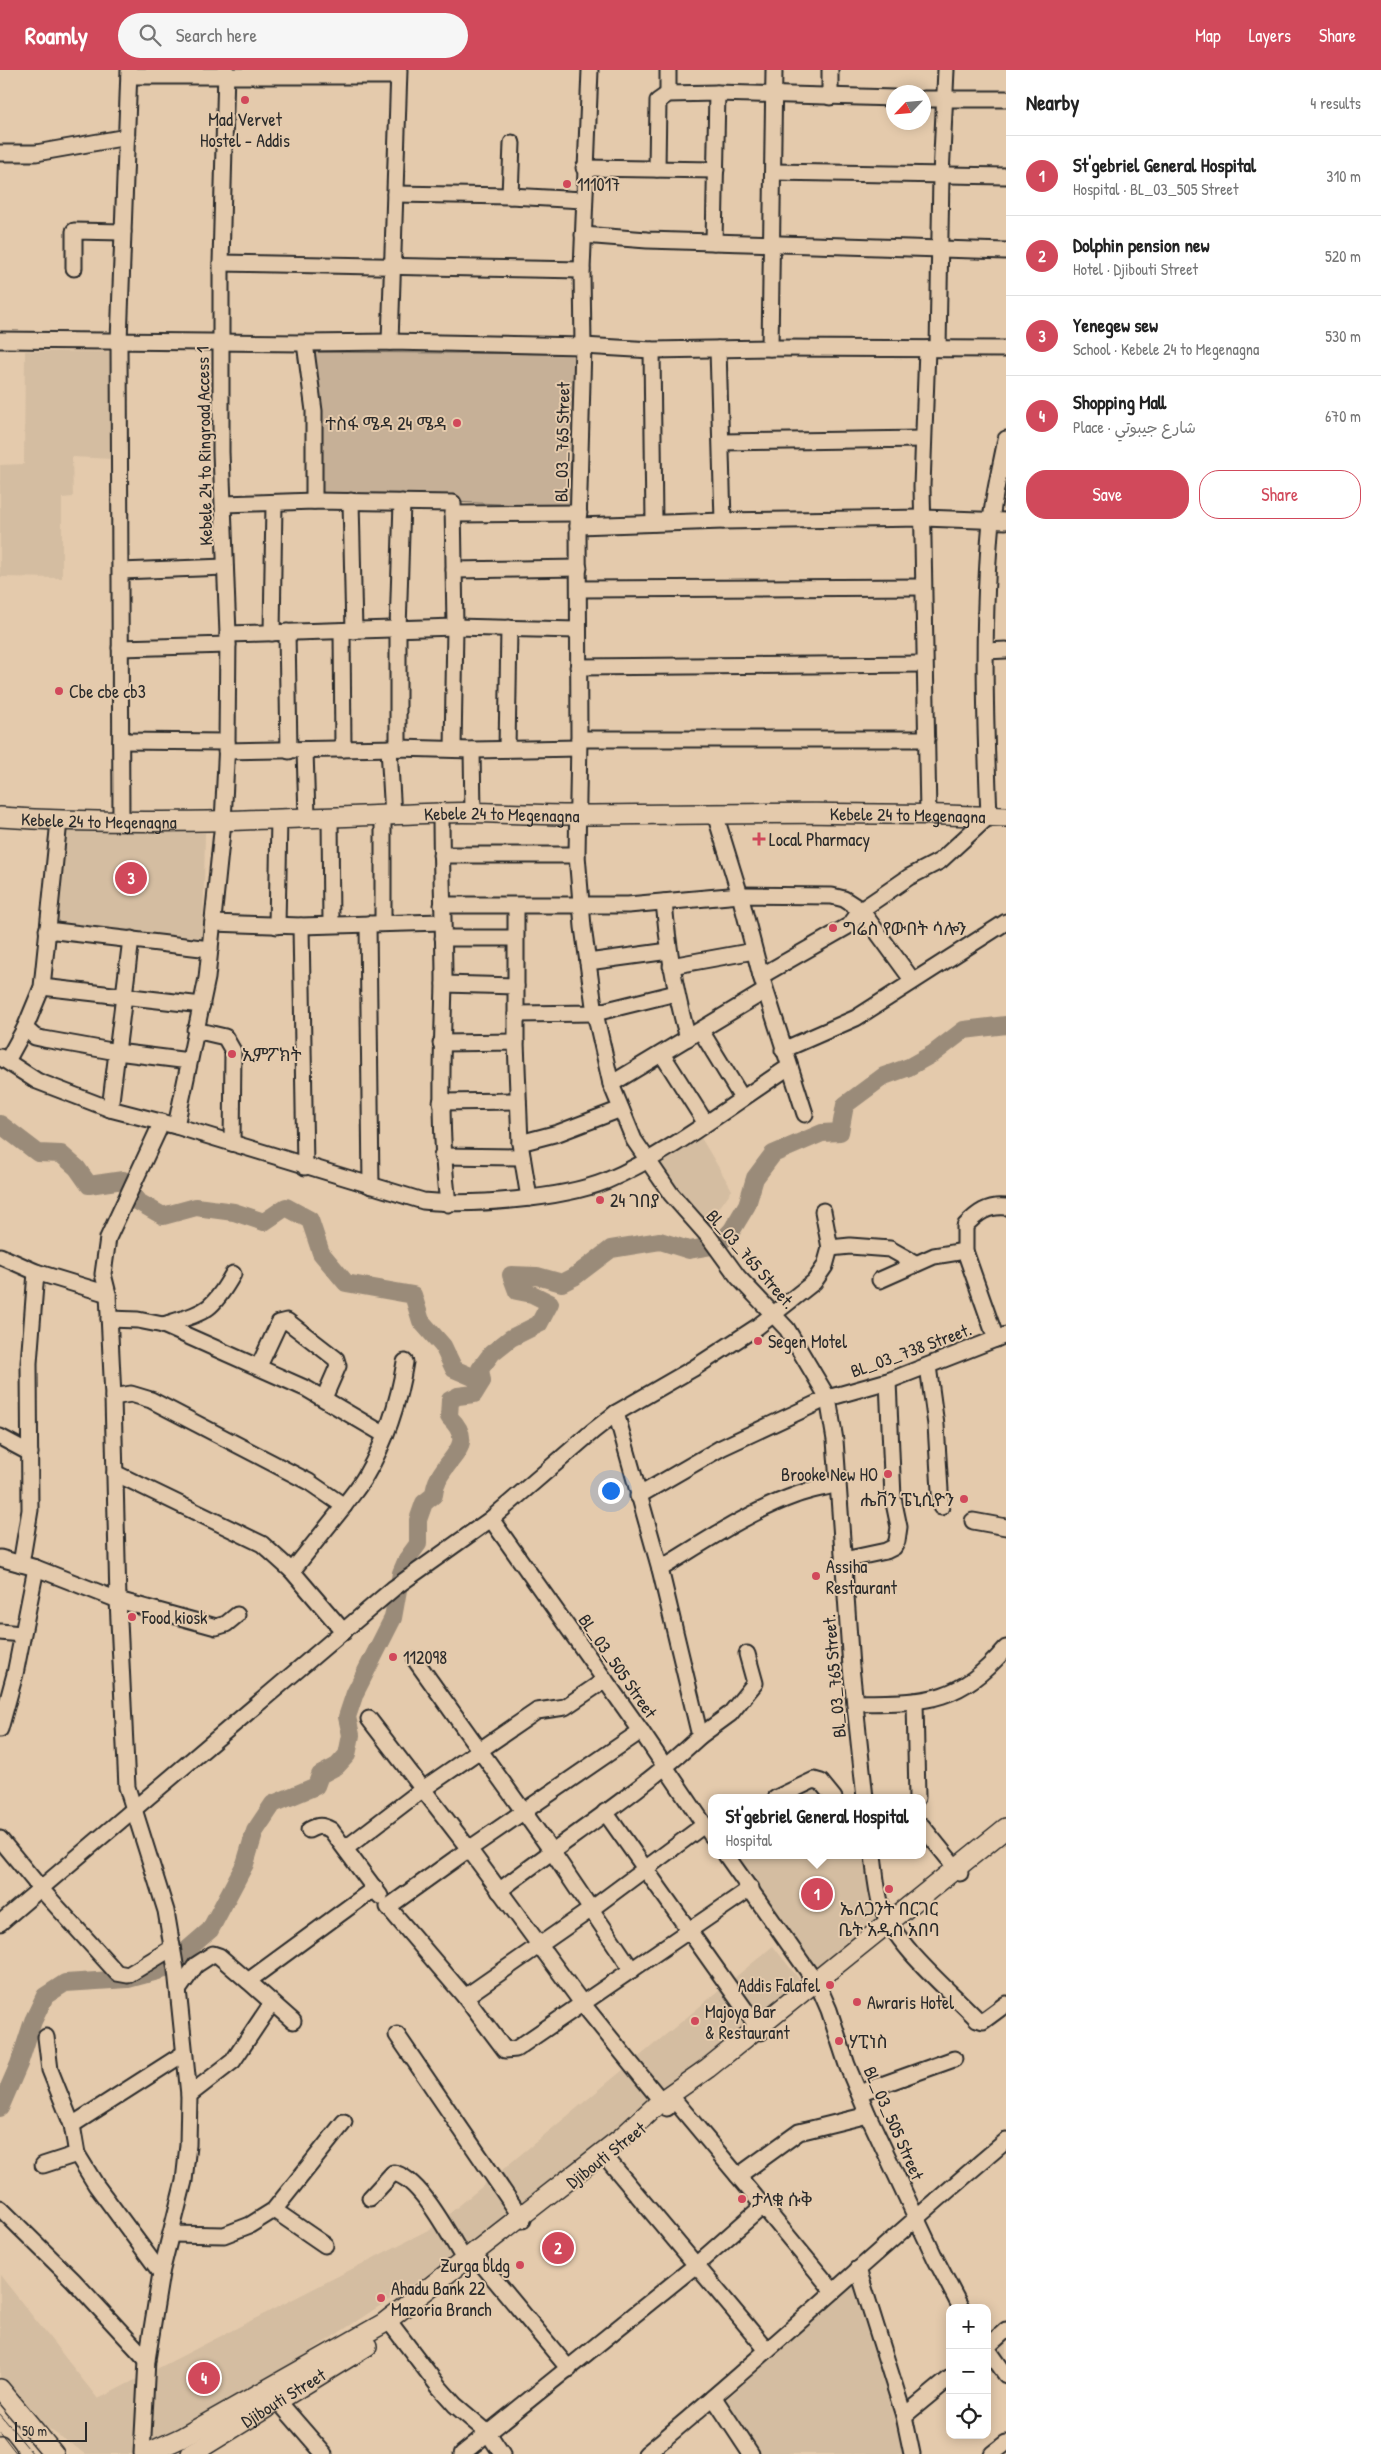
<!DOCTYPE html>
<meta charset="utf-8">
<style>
:root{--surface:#fff;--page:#f6f6f6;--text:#222;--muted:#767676;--line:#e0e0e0;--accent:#d1495b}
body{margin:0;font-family:"Patrick Hand","Playpen Sans Arabic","Noto Sans Ethiopic",sans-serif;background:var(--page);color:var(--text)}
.controls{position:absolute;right:15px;bottom:15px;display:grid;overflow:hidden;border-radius:10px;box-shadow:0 2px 12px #0003}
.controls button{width:45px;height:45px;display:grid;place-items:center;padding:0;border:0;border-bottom:1px solid var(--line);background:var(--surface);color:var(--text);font:25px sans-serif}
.compass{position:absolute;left:886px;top:15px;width:45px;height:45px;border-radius:50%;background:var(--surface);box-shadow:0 2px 12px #0003;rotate:244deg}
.scale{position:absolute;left:15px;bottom:12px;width:72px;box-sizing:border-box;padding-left:5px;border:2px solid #2b2b2b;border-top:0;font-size:14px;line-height:18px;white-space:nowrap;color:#2b2b2b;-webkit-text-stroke:4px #e4caac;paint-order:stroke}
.you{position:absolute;left:610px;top:1420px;width:18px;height:18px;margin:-12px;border:4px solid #fff;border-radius:50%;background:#1a73e8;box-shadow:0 0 0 8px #1a73e833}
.badge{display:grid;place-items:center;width:32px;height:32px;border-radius:50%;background:var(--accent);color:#fff;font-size:16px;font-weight:700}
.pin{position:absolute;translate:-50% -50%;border:2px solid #fff;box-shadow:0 1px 5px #0006}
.popup{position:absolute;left:708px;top:1724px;width:218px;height:65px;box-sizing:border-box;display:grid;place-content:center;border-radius:10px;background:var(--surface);filter:drop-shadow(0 1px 4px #0005);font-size:16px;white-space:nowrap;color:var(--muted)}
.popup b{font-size:19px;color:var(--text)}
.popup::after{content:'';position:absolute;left:50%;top:100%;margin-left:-10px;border:10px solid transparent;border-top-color:var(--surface)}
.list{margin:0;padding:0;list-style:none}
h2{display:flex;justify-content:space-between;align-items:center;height:65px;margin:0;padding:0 20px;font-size:21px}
h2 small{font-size:16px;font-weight:400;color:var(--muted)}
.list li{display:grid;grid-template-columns:32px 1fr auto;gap:15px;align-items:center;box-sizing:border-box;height:80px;padding:0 20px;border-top:1px solid var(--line)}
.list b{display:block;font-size:19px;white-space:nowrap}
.list p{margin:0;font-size:16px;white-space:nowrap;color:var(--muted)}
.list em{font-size:16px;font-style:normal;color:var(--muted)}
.actions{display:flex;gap:10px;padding:15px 20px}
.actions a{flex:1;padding:11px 0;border:1px solid var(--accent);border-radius:20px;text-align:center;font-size:18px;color:var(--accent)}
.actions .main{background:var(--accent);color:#fff}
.icon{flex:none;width:28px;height:28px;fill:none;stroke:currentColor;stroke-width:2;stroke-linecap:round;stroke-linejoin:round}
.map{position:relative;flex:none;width:1006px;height:2384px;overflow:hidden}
header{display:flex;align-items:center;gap:30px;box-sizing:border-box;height:70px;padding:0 25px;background:var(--accent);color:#fff}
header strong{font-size:24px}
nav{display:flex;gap:28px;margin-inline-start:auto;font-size:18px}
.search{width:350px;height:45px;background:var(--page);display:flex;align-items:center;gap:12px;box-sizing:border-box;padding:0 18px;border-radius:28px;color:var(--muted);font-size:19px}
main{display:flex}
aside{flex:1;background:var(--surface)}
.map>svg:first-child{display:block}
</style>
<header>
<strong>Roamly</strong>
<div class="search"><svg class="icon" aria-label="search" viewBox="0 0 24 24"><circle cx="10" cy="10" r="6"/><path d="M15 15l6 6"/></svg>Search here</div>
<nav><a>Map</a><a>Layers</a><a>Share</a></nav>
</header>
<main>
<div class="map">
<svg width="1006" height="2384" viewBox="0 0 1006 2384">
<rect width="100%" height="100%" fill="#e4caac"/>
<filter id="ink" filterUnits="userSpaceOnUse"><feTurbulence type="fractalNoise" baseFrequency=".02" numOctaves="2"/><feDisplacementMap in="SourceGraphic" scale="10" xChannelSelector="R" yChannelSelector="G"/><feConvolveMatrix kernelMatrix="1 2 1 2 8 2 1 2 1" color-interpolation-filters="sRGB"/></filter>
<g filter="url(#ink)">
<g fill="#d4bda1">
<path d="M 25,281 L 113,282 L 112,389 L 72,387 L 73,427 L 62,428 L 62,508 L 0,507 L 0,395 L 24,394 Z"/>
<path d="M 63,757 L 205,763 L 203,870 L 54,852 Z"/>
<path d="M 697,1061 L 732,1120 L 717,1141 L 702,1156 L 653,1095 Z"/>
<path d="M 814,1714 L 830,1728 L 782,1728 Z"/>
<path d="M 745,1785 L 869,1785 L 879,1854 L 813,1903 L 738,1793 Z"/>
<path d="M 773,1876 L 802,1913 L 462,2182 L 192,2359 L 148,2384 L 86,2384 L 15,2336 L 0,2315 L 0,2205 L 98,2329 L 432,2158 Z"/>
<path d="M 853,2212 L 899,2358 L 903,2384 L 756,2384 L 723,2333 Z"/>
<path d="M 1006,2270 L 1006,2291 L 996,2278 Z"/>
</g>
<path fill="#c6b097" stroke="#786e61" d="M 304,282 L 575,284 L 570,437 L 314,426 Z"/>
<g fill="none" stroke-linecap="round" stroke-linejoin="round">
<g stroke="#9a8b79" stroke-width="18">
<path d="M 0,1054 L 38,1083 L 61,1084 L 77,1098 L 89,1115 L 123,1110 L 137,1131 L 163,1146 L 196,1137 L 234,1142 L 264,1152 L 286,1137 L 310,1150 L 321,1183 L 346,1213 L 413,1225 L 421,1251 L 443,1276 L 454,1299 L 482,1311"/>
<path d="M 0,2038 L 19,1994 L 33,1951 L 45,1926 L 65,1913 L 128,1909 L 165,1899 L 210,1860 L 245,1794 L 255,1761 L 273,1734 L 316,1716 L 320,1705 L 337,1696 L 347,1685 L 351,1665 L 347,1647 L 355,1623 L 393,1548 L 401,1503 L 407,1489 L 418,1474 L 418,1450 L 424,1433 L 434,1425 C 436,1389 483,1380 449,1347 L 450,1330 L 458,1326 L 474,1324 L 482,1311 L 480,1299 L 492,1283 L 511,1268 L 539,1254 L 550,1233 L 532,1224 L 517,1221 L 511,1205 L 537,1206 L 562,1213 L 574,1207 L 611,1179 L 660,1171 L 689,1180 L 718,1175 L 732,1160 L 747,1135 L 755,1108 L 773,1084 L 822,1063 L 840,1062 L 845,1035 L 884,1006 L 909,997 L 934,983 L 964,960 L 1006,955"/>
</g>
<g stroke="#2b2b2b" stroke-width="19">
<g id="minor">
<path d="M 590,0 L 582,200 L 583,276 L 578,456 L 579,669 L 577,785 L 583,857 L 595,943 L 611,1014 L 634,1070 L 671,1124 L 709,1167 L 738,1207 L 787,1259 L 828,1328 L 835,1370 L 851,1597 L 865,1728"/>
<path d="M 668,0 L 668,24"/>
<path d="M 830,0 L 830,27"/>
<path d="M 129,6 L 398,6"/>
<path d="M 924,29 L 1006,29"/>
<path d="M 0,83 L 36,83 L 127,67"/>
<path d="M 584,98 L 716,100"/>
<path d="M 657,99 L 658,31 L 668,24 L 717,23 L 894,28"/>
<path d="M 773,102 L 1006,106"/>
<path d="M 395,124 L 510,126 L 583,130"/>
<path d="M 510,126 L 512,73"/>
<path d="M 583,165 L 647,170 L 1006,181"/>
<path d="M 714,172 L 717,23"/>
<path d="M 221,193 L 582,200"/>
<path d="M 74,198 L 74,161 L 123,162"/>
<path d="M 0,270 L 305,273 L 390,272 L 583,276 L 652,280 L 770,278 L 1006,279"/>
<path d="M 390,272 L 399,0"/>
<path d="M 305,273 L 314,341 L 314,431"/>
<path d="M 770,278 L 774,0"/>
<path d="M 938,278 L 941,106 L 946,0"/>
<path d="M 718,279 L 723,451"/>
<path d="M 927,279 L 922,416 L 928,745"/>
<path d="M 652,280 L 654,453"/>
<path d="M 722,372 L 922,369"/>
<path d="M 351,431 L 354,561"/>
<path d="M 224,434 L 314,431 L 453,433 L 455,557 L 453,679"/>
<path d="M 453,444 L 579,443"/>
<path d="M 578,456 L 723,451 L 923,448 L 1006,451"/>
<path d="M 454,500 L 579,498"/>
<path d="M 121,501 L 225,497"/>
<path d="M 579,519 L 923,517"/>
<path d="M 342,561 L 343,679"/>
<path d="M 287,562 L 289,681"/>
<path d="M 272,563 L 274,433"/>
<path d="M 228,564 L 455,557 L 577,560"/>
<path d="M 120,578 L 228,575"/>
<path d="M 986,581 L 1006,580"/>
<path d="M 578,597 L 924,594"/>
<path d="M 579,669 L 927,669"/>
<path d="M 121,671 L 227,672"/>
<path d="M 389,678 L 393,746"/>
<path d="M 398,678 L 398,559 L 402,432"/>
<path d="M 507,679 L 509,558"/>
<path d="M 305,680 L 307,747"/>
<path d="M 472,680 L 473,743"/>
<path d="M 226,681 L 398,678 L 472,680 L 578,678"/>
<path d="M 441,742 C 441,800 444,857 444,914 C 442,989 439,1059 448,1134"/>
<path d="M 715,744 L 740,825 L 761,906 L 805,1044"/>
<path d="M 383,746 L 383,853"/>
<path d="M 330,747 L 331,854"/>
<path d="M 121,752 L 119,271 L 129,0"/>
<path d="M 441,785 L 577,785"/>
<path d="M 664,832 C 668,879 675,923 688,968"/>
<path d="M 442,835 L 628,835 L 740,825 L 832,826 L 844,829 L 861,840 L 913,911"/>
<path d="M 213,853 L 301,856 L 442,852"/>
<path d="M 368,854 L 371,1116"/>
<path d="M 277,856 L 279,748"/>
<path d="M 301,856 L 305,1097"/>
<path d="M 47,860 L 210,879"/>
<path d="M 443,868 L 515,868"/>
<path d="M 588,892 L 669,881"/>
<path d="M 671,896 L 754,881"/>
<path d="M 761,906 L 850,855 L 861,840 L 883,825 L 909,807 L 940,791 L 989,746 C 985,648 982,549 991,451 C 994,423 1001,396 1006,369"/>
<path d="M 444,914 L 516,916"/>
<path d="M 42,917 L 202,935"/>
<path d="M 516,944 L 595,943 L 676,923"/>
<path d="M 25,958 L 35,967 L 44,969 L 117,982 L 189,991"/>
<path d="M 195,960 L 225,967 L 233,981 L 232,1073"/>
<path d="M 701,961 L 742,1028"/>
<path d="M 516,972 L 516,836"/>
<path d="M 441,973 L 516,972 L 520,1073 L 529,1128"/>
<path d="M 783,980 L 856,948 L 1006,852"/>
<path d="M 662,984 L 705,1052"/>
<path d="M 0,987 L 37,1011 L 110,1039 L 176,1056 L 423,1131 C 471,1136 561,1129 606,1111 C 669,1084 731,1035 789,997"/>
<path d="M 7,991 L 25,958 L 42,917 L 59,751"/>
<path d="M 611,1014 L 765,921"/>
<path d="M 441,1032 L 518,1031"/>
<path d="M 110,1039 L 131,869"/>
<path d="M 176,1056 L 207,908 L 223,752 L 227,672 L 228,564 L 221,382 L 221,193 L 226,0"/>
<path d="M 520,1073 L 558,1063 L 621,1039"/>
<path d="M 442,1086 L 522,1087"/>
<path d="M 830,1178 L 850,1176 L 890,1179 L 915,1193"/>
<path d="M 0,1186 L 36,1202 L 108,1224"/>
<path d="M 880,1210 L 934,1186 L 965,1181"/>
<path d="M 109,1249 L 138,1250 L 163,1255 L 307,1319 L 385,1365"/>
<path d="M 163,1255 C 205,1242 211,1243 233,1204"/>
<path d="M 996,1269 L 965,1181 L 965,1156 C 977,1143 988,1135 1006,1137"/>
<path d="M 259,1296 L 279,1253 L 287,1251 L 336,1289 L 338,1296 L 324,1328"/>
<path d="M 928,1296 L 936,1355 L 941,1437"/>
<path d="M 113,1327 L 131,1324 L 151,1330 L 309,1412 L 344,1436 C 351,1426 360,1416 366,1405 C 386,1371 399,1330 405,1292"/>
<path d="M 0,1367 L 30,1383"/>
<path d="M 115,1403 L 262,1474 L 292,1501 L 344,1562"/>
<path d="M 638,1426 L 721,1378 L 828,1328 L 888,1311 L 1006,1265"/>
<path d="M 491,1449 L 641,1661 L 712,1766"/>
<path d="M 973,1451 L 1006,1457"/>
<path d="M 0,1488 L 36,1498 L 118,1530 L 216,1557 L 226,1554 L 237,1545"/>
<path d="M 844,1490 L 886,1481 L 894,1477 L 897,1471 L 899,1457 L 893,1428 L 888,1311"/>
<path d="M 21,1494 L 30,1440 L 29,1293 L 36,1202"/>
<path d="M 660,1499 C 703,1473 748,1442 796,1425 C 809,1420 824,1418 837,1414"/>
<path d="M 292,1501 L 344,1436"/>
<path d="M 0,1562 L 21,1564"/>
<path d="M 416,1591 L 551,1780 L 632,1900"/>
<path d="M 915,1631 L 917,1728"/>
<path d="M 855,1633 C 925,1632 957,1635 1006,1578"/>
<path d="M 369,1649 L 469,1779 L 388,1837 L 465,1927 L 505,1980 L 516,1979 L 751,1818"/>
<path d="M 0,1659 L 15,1604 L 36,1498"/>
<path d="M 641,1661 L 469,1779 L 582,1933 L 667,2038"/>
<path d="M 700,1666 L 730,1644 L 755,1613 L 747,1584"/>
<path d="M 776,1728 L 814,1710 L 821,1712 L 834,1728"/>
<path d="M 605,1742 L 761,1962"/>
<path d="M 922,1756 L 960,1803"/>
<path d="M 309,1760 C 318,1755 322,1755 331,1760 L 380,1826"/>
<path d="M 0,1769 L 41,1819 L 117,1903 L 128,1905 L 172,1878"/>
<path d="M 346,1778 L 423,1719 L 537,1641 L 565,1637 L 605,1610"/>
<path d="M 726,1785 L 819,1917 L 829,1940 L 847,1995 L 868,2045 L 935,2188 L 961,2238"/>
<path d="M 873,1785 C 875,1801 876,1819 881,1835 C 896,1877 946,1917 977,1949 L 983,1951 L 1006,1934"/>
<path d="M 499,1821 C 566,1769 638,1724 700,1666 L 660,1499 L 616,1343"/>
<path d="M 0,1853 L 394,1518 L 491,1449 L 593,1361 L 616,1343 L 694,1298 L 757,1257 L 814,1212 L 825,1196 L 830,1178 L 823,1141"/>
<path d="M 179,1919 L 196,1895 L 213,1884 L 219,1886 L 248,1911"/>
<path d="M 465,1927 L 590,1840 L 704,1755"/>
<path d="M 293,1951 L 248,1911 L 375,1818"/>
<path d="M 397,1965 L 523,2150"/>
<path d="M 46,1967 L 50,2000 L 72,2055 L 77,2084 L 96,2115 L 161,2203"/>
<path d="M 859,2023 L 954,1989"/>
<path d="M 189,2025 L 233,1991 L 272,1933"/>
<path d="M 72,2055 L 183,1984"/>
<path d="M 604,2085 L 767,2280"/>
<path d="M 43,2095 L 77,2084"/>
<path d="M 738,2106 L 799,2062 L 868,2045"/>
<path d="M 370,2128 L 393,2103 C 421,2107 452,2171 467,2194"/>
<path d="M 763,2136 L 833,2221"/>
<path d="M 0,2138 L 73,2210 L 147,2290"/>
<path d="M 274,2140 L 325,2175"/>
<path d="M 171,2164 L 224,2165 L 250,2155 L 274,2140 L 344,2052"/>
<path d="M 476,2187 L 569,2299"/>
<path d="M 858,2199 L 904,2346 L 912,2384"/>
<path d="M 391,2254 L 439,2317 L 455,2335 L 488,2363 L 502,2384"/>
<path d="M 987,2277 L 1006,2260"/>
<path d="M 987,2278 L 1006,2305"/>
<path d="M 714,2328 L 751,2384"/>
<path d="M 278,2331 L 324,2384"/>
<path d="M 904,2346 L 950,2308"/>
<path d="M 142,2384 L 147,2290 L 161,2203 L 184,2111 L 188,2075 L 189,2025 L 176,1900 L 166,1841 L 127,1717 L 118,1530 L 113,1327 L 108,1224 L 103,1204 L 108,1168 L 162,1052"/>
<path d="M 462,2384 L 696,2195 L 763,2136 L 676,2032"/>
<path d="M 646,2384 C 769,2283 884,2173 1006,2071"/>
<path d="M 992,2384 L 1006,2373"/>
</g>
</g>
<g stroke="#2b2b2b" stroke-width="22">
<g id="major">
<path id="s1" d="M 0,747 C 147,757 293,748 440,743 C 488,741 537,746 586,745 C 726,744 866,741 1006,747"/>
<path d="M 0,2319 L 54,2384"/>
<path d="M 0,2375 L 7,2384"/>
<path d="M 146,2384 L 181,2368 L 384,2253 L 621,2068 L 661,2031 L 708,1998 L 1006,1758"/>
<path id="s2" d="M 191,2384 L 367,2276"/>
</g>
</g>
<use href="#minor" stroke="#e4caac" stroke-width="15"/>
<use href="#major" stroke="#e4caac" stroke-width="19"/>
<g stroke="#2b2b2b" stroke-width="1">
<path d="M 0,2344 L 33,2384"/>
<path d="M 0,2362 L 17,2384"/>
</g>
</g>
</g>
<g fill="#d1495b" stroke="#e4caac" stroke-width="2">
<circle cx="245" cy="30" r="5"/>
<circle cx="567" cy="114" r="5"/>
<circle cx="457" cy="353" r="5"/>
<circle cx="59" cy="621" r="5"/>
<path d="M756.5 761.5h5v5h5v5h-5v5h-5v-5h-5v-5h5z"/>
<circle cx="833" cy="858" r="5"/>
<circle cx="232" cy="984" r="5"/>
<circle cx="600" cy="1130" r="5"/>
<circle cx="758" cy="1271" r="5"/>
<circle cx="888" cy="1404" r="5"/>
<circle cx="964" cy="1429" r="5"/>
<circle cx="816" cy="1506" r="5"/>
<circle cx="132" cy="1547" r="5"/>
<circle cx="393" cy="1587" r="5"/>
<circle cx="889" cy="1819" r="5"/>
<circle cx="830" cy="1915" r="5"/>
<circle cx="857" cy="1932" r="5"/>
<circle cx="695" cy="1951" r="5"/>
<circle cx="839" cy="1971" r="5"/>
<circle cx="742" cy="2129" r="5"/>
<circle cx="520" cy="2195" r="5"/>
<circle cx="381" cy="2228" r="5"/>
</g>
<g text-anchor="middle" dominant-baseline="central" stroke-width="4" stroke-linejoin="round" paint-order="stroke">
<g font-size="18" fill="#2b2b2b" stroke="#e4caac" text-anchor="start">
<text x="245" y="49" text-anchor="middle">Mad Vervet<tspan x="245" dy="21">Hostel - Addis</tspan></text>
<text x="577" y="114">111017</text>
<text x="447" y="353" text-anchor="end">ተስፋ ሜዳ 24 ሜዳ</text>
<text x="69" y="621">Cbe cbe cb3</text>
<text x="769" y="769">Local Pharmacy</text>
<text x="843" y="858">ግሬስ የውበት ሳሎን</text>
<text x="242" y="984">ኢምፖክት</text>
<text x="610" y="1130">24 ገበያ</text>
<text x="768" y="1271">Segen Motel</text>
<text x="878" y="1404" text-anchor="end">Brooke New HO</text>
<text x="954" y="1429" text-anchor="end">ሔቨን ፔኒሲዮን</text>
<text x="826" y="1496">Assiha<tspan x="826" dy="21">Restaurant</tspan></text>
<text x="142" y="1547">Food kiosk</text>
<text x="403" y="1587">112098</text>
<text x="889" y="1838" text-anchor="middle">ኤለጋንት በርገር<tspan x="889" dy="21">ቤት አዲስ አበባ</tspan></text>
<text x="820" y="1915" text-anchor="end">Addis Falafel</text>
<text x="867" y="1932">Awraris Hotel</text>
<text x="705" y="1941">Majoya Bar<tspan x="705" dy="21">&amp; Restaurant</tspan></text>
<text x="849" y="1971">ሃፒነስ</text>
<text x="752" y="2129">ታላቁ ሱቅ</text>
<text x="510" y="2195" text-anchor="end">Zurga bldg</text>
<text x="391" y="2218">Ahadu Bank 22<tspan x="391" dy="21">Mazoria Branch</tspan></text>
</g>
<g font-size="18" fill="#2b2b2b" stroke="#e4caac">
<text transform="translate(562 372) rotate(-89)">Bl_03_765 Street</text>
<text transform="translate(204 376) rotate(-91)">Kebele 24 to Ringroad Access 1</text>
<text stroke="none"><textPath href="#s1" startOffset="502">Kebele 24 to Megenagna</textPath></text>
<text stroke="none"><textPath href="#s1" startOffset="908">Kebele 24 to Megenagna</textPath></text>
<text stroke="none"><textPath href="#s1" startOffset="99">Kebele 24 to Megenagna</textPath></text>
<text transform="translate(751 1189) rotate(49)">Bl_03_765 Street.</text>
<text transform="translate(911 1280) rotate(-20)">BL_03_738 Street.</text>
<text transform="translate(618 1596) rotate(55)">BL_03_505 Street</text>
<text transform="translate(834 1606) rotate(-95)">Bl_03_765 Street.</text>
<text transform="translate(894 2053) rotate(66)">BL_03_505 Street</text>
<text transform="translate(606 2085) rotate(-38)">Djibouti Street</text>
<text stroke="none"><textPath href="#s2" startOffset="108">Djibouti Street</textPath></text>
</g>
</g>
</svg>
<div class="controls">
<button>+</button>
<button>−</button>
<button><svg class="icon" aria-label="locate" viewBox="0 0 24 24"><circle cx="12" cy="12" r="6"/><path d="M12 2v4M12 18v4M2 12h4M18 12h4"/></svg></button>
</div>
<svg class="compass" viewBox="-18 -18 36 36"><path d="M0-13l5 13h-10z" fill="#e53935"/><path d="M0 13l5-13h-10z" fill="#767676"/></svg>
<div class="scale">50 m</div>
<div class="you"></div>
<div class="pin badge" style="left:817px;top:1824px">1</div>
<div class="popup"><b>St'gebriel General Hospital</b>Hospital</div>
<div class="pin badge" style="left:558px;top:2178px">2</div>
<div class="pin badge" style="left:131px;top:808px">3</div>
<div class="pin badge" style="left:204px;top:2308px">4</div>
</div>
<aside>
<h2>Nearby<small>4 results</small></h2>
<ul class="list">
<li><span class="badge">1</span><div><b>St'gebriel General Hospital</b><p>Hospital · BL_03_505 Street</p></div><em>310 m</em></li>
<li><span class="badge">2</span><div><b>Dolphin pension new</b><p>Hotel · Djibouti Street</p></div><em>520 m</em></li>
<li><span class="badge">3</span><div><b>Yenegew sew</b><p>School · Kebele 24 to Megenagna</p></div><em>530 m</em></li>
<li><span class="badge">4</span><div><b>Shopping Mall</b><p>Place · شارع جيبوتي</p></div><em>670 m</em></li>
</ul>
<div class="actions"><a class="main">Save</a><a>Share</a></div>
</aside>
</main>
